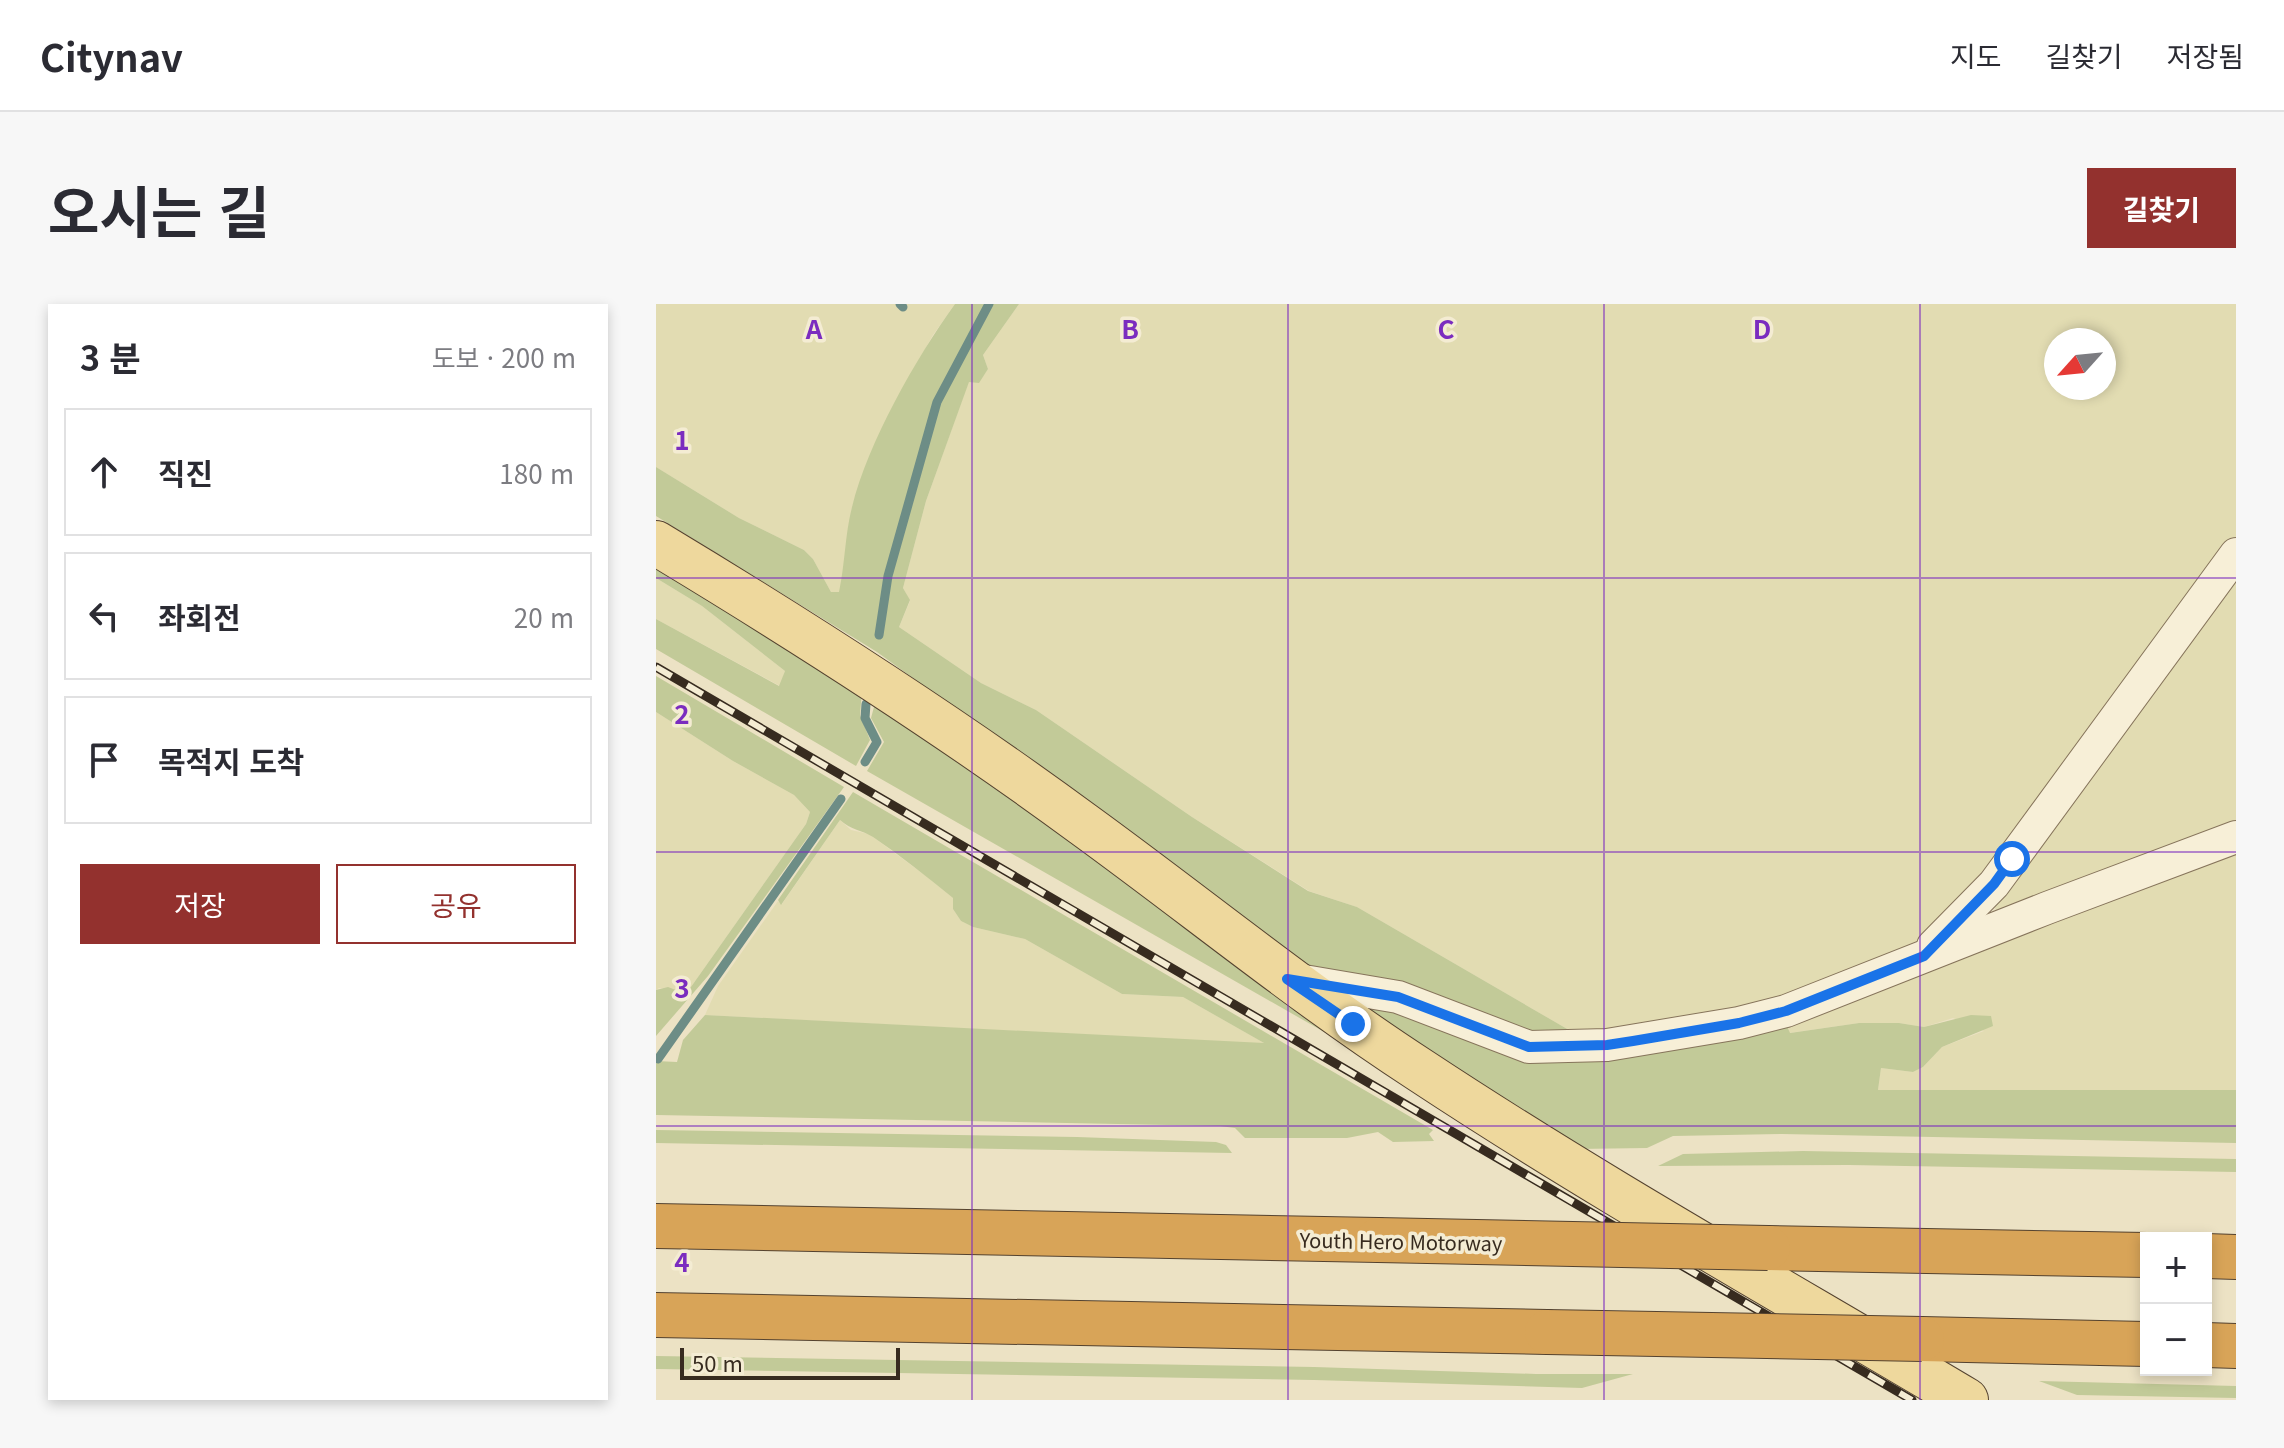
<!DOCTYPE html>
<html lang="ko">
<meta charset="utf-8">
<style>
:root{--surface:#fff;--page:#f7f7f7;--text:#2b2b33;--muted:#7c7c81;--line:#e1e1e2;--accent:#93312e}
body{margin:0;font-family:Georgia,"Noto Sans KR",serif;background:var(--page);color:var(--text)}
.controls{position:absolute;right:24px;bottom:24px;display:grid;overflow:hidden;border-radius:0px;box-shadow:0 4px 12px #0003}
.controls button{width:72px;height:72px;display:grid;place-items:center;padding:0;border:0;border-bottom:2px solid var(--line);background:var(--surface);color:var(--text);font:40px sans-serif}
.compass{position:absolute;left:1388px;top:24px;width:72px;height:72px;border-radius:50%;background:var(--surface);box-shadow:0 4px 12px #0003;rotate:243deg}
.scale{position:absolute;left:24px;bottom:20px;width:220px;box-sizing:border-box;padding-left:8px;border:4px solid #372b1f;border-top:0;font-size:22px;line-height:28px;white-space:nowrap;color:#372b1f;-webkit-text-stroke:6px #f4ecd3;paint-order:stroke}
.stop{position:absolute;width:24px;height:24px;margin:-18px;border:6px solid #1a73e8;border-radius:50%;background:#fff}
.stop.end{background:#1a73e8;border-color:#fff;box-shadow:0 2px 8px #0008}
.list{margin:0;padding:0;list-style:none}
h2{display:flex;justify-content:space-between;align-items:center;height:104px;margin:0;padding:0 32px;font-size:34px}
h2 small{font-size:26px;font-weight:400;color:var(--muted)}
.list li{display:grid;grid-template-columns:52px 1fr auto;gap:24px;align-items:center;box-sizing:border-box;height:128px;margin:0 16px 16px;padding:0 16px;border:2px solid var(--line);border-radius:0px}
.list b{display:block;font-size:30px;white-space:nowrap}
.list em{font-size:26px;font-style:normal;color:var(--muted)}
.actions{display:flex;gap:16px;padding:24px 32px}
.actions a{flex:1;padding:18px 0;border:2px solid var(--accent);border-radius:0px;text-align:center;font-size:28px;color:var(--accent)}
.actions .main{background:var(--accent);color:#fff}
.icon{flex:none;width:44px;height:44px;fill:none;stroke:currentColor;stroke-width:2;stroke-linecap:round;stroke-linejoin:round}
.map{position:relative;flex:none;width:1580px;height:1096px;overflow:hidden;border-radius:0px}
header{display:flex;align-items:center;gap:48px;box-sizing:border-box;height:112px;padding:0 40px;background:var(--surface);border-bottom:2px solid var(--line)}
header strong{font-size:38px}
nav{display:flex;gap:44px;margin-inline-start:auto;font-size:28px}
.intro{display:flex;align-items:center;justify-content:space-between;box-sizing:border-box;height:192px;padding:0 48px}
h1{margin:0;font-size:56px}
.button{padding:20px 36px;border-radius:0px;background:var(--accent);color:#fff;font-size:28px;font-weight:700}
main{display:flex;gap:48px;padding:0 48px}
aside{flex:1;background:var(--surface);border-radius:0px;box-shadow:0 4px 12px #0003}
.map>svg:first-child{display:block}
</style>
<header>
<strong>Citynav</strong>
<nav><a>지도</a><a>길찾기</a><a>저장됨</a></nav>
</header>
<div class="intro"><h1>오시는 길</h1><a class="button">길찾기</a></div>
<main>
<aside>
<h2>3 분<small>도보 · 200 m</small></h2>
<ul class="list">
<li><svg class="icon" aria-label="ahead" viewBox="0 0 24 24"><path d="M12 20V5M6 11l6-6 6 6"/></svg><div><b>직진</b></div><em>180 m</em></li>
<li><svg class="icon" aria-label="left" viewBox="0 0 24 24"><path d="M17 20v-9H6M10 6l-5 5 5 5"/></svg><div><b>좌회전</b></div><em>20 m</em></li>
<li><svg class="icon" aria-label="arrive" viewBox="0 0 24 24"><path d="M6 21V4h12l-3 4 3 4H6"/></svg><div><b>목적지 도착</b></div></li>
</ul>
<div class="actions"><a class="main">저장</a><a>공유</a></div>
</aside>
<div class="map">
<svg width="1580" height="1096" viewBox="0 0 1580 1096">
<rect width="100%" height="100%" fill="#ece2c4"/>
<g fill="#e2dcb2" fill-rule="evenodd">
<path d="M 0,0 L 240,0 L 245,5 L 249,0 L 299,0 L 277,31 L 239,99 L 213,157 L 196,203 L 184,288 L 175,288 L 157,255 L 148,246 L 83,214 L 0,163 Z"/>
<path d="M 363,0 L 1580,0 L 1580,238 L 1331,580 L 1261,645 L 1135,696 L 925,733 L 701,603 L 653,587 L 536,513 L 380,406 L 325,379 L 243,323 L 254,297 L 247,284 L 270,197 L 313,77 L 323,78 L 332,65 L 327,51 ZM 1400,36 L 1448,36 L 1448,84 L 1400,84 Z"/>
<path d="M 1580,260 L 1580,524 L 1341,610 L 1337,598 Z"/>
<path d="M 0,274 L 46,302 L 129,367 L 124,382 L 0,315 Z"/>
<path d="M 0,408 L 77,457 L 138,491 L 154,508 L 150,520 L 30,690 L 21,686 L 3,684 L 0,686 Z"/>
<path d="M 184,516 L 195,526 L 213,530 L 270,572 L 297,594 L 297,605 L 305,617 L 317,623 L 369,635 L 466,690 L 527,693 L 610,740 L 49,711 L 62,682 L 122,597 L 126,600 Z"/>
<path d="M 1580,544 L 1580,786 L 1222,786 L 1225,764 L 1257,768 L 1267,763 L 1286,743 L 1328,727 L 1297,714 L 1268,723 L 1243,719 L 1203,719 L 1133,729 L 1129,718 Z"/>
</g>
<g fill="#c2ca98">
<path d="M 299,0 L 331,0 L 279,97 L 230,271 L 221,334 L 225,332 L 235,273 L 284,99 L 337,0 L 363,0 L 327,51 L 332,65 L 323,79 L 313,78 L 270,197 L 247,284 L 254,296 L 243,323 L 325,379 L 380,406 L 536,513 L 652,587 L 701,603 L 925,733 L 880,734 L 729,680 L 652,661 L 221,348 L 0,212 L 0,163 L 83,214 L 148,246 L 157,255 L 175,288 L 183,288 C 189,260 189,230 196,203 C 212,138 260,54 299,0 Z"/>
<path d="M 0,257 L 206,386 L 204,411 L 214,436 L 200,462 L 0,345 L 0,315 L 123,382 L 129,367 L 46,302 L 0,274 Z"/>
<path d="M 0,372 L 188,483 L 52,672 L 0,732 L 0,686 L 12,683 L 30,690 L 150,520 L 154,508 L 138,491 L 77,457 L 0,408 Z"/>
<path d="M 221,392 L 712,753 L 211,467 L 228,438 L 215,414 Z"/>
<path d="M 197,488 L 777,826 L 773,830 L 778,837 L 737,838 L 722,828 L 691,834 L 589,834 L 579,824 L 564,822 L 0,811 L 0,757 L 21,758 L 27,736 L 49,711 L 608,739 L 527,693 L 466,690 L 369,635 L 317,623 L 305,617 L 297,605 L 297,594 C 271,573 245,552 217,533 C 206,526 195,526 184,516 L 125,601 L 122,596 Z"/>
<path d="M 708,702 L 739,705 L 816,734 L 1129,718 L 1134,729 L 1203,719 L 1243,719 L 1268,723 L 1315,711 L 1335,712 L 1337,722 L 1286,743 L 1267,763 L 1257,768 L 1225,764 L 1222,786 L 1580,786 L 1580,839 L 1126,830 L 1017,832 L 991,844 L 921,845 Z"/>
<path d="M 0,826 L 421,833 L 560,838 L 570,841 L 576,849 L 0,839 Z"/>
<path d="M 1147,847 L 1580,855 L 1580,868 L 1193,861 L 1002,862 L 1027,850 Z"/>
<path d="M 0,1052 L 658,1063 L 880,1070 L 977,1070 L 926,1084 L 658,1076 L 0,1065 Z"/>
<path d="M 1383,1077 L 1580,1082 L 1580,1094 L 1421,1091 Z"/>
</g>
<g fill="none" stroke-linecap="round" stroke-linejoin="round">
<g stroke="#6d8d86" stroke-width="9">
<path d="M 244,0 L 247,3"/>
<path d="M 223,331 L 232,272 L 281,98 L 333,0"/>
<path d="M 209,458 L 221,438 L 209,414 L 210,400"/>
<path d="M 2,755 L 185,495"/>
</g>
<g stroke="#86745b" stroke-width="34">
<g id="street">
<path d="M 1277,642 L 1338,580 L 1580,250"/>
<path d="M 642,676 L 742,693 L 873,743 L 951,741 L 1083,719 L 1130,707 L 1391,604 L 1580,533"/>
</g>
</g>
<g stroke="#54422f" stroke-width="46">
<path id="primary" d="M 0,239 C 146,327 290,419 427,520 C 540,602 647,690 764,766 C 941,883 1127,987 1310,1096"/>
</g>
<g stroke="#54422f" stroke-width="46">
<g id="highway">
<path d="M 0,922 L 722,936"/>
<path d="M 1112,944 L 1490,951"/>
<path d="M 1550,952 L 1580,953"/>
<path d="M 0,1011 L 891,1028"/>
<path d="M 1266,1035 L 1490,1040"/>
<path d="M 1550,1041 L 1580,1042"/>
</g>
</g>
<use href="#street" stroke="#f7efd7" stroke-width="32"/>
<use href="#primary" stroke="#eed89d" stroke-width="44"/>
<use href="#highway" stroke="#d8a458" stroke-width="44"/>
<g stroke="#372b1f" stroke-width="9">
<path id="rail" d="M 0,363 L 1256,1096"/>
</g>
<use href="#rail" stroke="#f4ecd3" stroke-width="6" stroke-dasharray="18" stroke-linecap="butt"/>
<g stroke="#54422f" stroke-width="46" stroke-linecap="butt">
<g id="highway-bridge">
<path d="M 722,936 L 1112,944"/>
<path d="M 891,1028 L 1266,1035"/>
</g>
</g>
<use href="#highway-bridge" stroke="#d8a458" stroke-width="44"/>
</g>
<g fill="none" stroke-linecap="round" stroke-linejoin="round">
<path stroke="#1a73e8" stroke-width="10" d="M 697,720 L 631,675 L 742,693 L 873,743 L 951,741 L 977,737 L 1083,719 L 1130,707 L 1268,652 L 1338,580 L 1356,555"/>
</g>
<path fill="none" stroke="#7b2cbf" stroke-width="2" stroke-opacity="0.55" d="M 316,0 L 316,1096M 632,0 L 632,1096M 948,0 L 948,1096M 1264,0 L 1264,1096M 0,274 L 1580,274M 0,548 L 1580,548M 0,822 L 1580,822"/>
<g text-anchor="middle" dominant-baseline="central" stroke-width="7" stroke-linejoin="round" paint-order="stroke">
<g font-size="20" fill="#372b1f" stroke="#f4ecd3">
<text transform="translate(745 937) rotate(1)">Youth Hero Motorway</text>
</g>
</g>
<g font-size="26" text-anchor="middle" font-weight="bold" fill="#7b2cbf" stroke="#f4ecd3" stroke-width="7" stroke-linejoin="round" paint-order="stroke">
<text x="158" y="35">A</text>
<text x="474" y="35">B</text>
<text x="790" y="35">C</text>
<text x="1106" y="35">D</text>
<text x="26" y="146">1</text>
<text x="26" y="420">2</text>
<text x="26" y="694">3</text>
<text x="26" y="968">4</text>
</g>
</svg>
<div class="controls">
<button>+</button>
<button>−</button>
</div>
<svg class="compass" viewBox="-18 -18 36 36"><path d="M0-13l5 13h-10z" fill="#e53935"/><path d="M0 13l5-13h-10z" fill="#7c7c81"/></svg>
<div class="scale">50 m</div>
<div class="stop" style="left:1356px;top:555px"></div>
<div class="stop end" style="left:697px;top:720px"></div>
</div>
</main>
